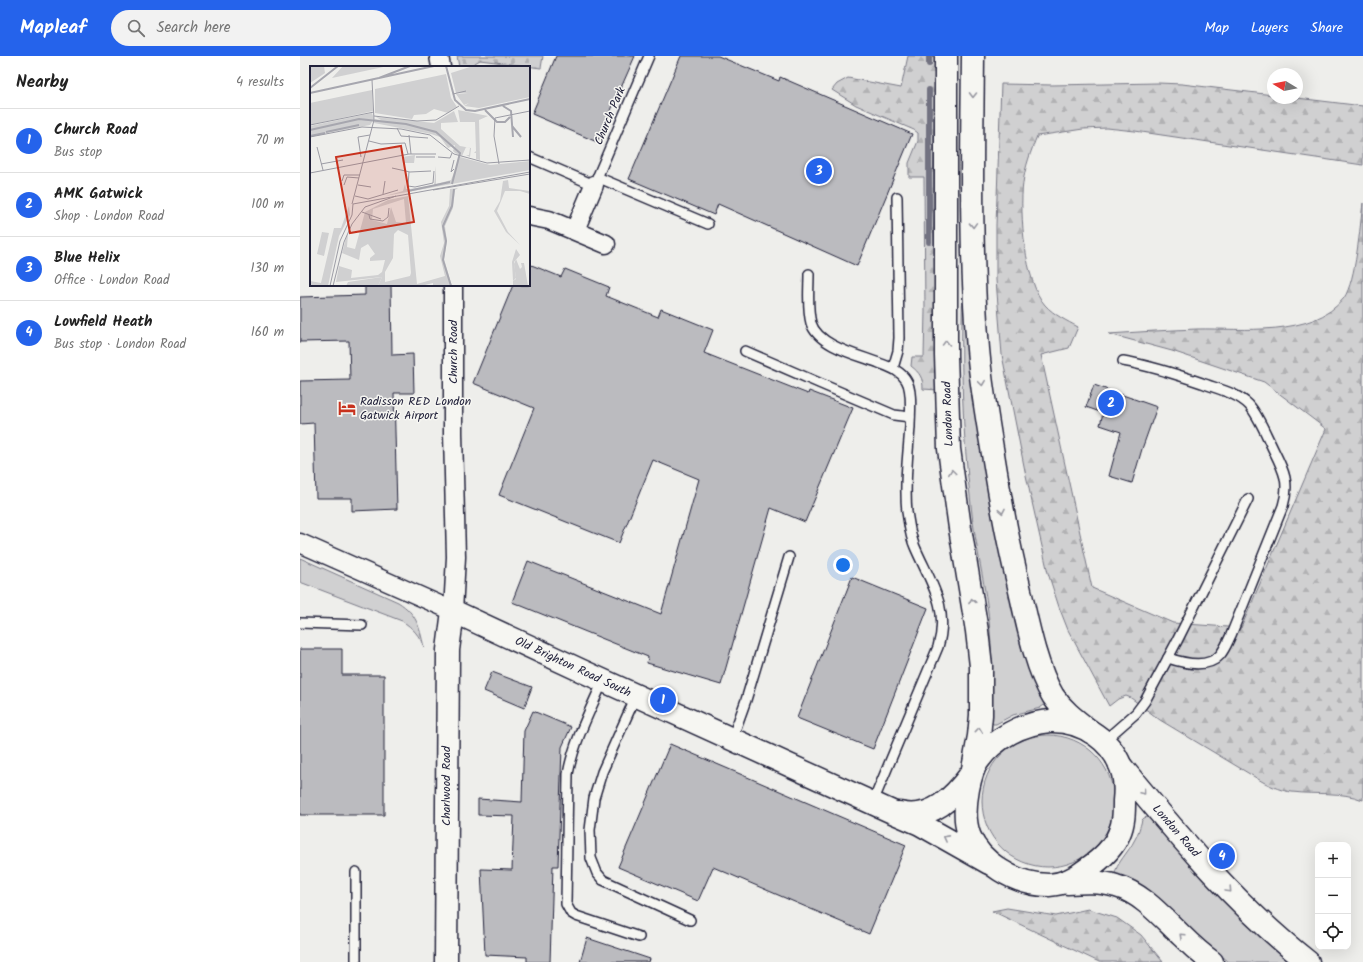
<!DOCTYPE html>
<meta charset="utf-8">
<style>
:root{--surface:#fff;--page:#f2f2f2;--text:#222;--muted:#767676;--line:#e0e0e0;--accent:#2563eb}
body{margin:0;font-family:Kalam,sans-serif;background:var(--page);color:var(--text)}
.controls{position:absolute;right:12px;bottom:12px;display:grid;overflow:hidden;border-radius:8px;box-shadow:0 4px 16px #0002}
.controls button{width:36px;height:36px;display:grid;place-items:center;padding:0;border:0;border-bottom:1px solid var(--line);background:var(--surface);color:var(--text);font:20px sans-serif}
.compass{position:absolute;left:967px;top:12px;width:36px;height:36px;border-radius:50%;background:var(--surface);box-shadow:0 4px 16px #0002;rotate:280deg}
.you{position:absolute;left:543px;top:509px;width:14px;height:14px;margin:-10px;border:3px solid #fff;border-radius:50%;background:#1a73e8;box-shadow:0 0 0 6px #1a73e833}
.badge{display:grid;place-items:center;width:26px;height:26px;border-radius:50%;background:var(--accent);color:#fff;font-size:13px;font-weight:700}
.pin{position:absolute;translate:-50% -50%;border:2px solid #fff;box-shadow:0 1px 4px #0006}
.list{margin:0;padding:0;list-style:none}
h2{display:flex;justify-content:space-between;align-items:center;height:52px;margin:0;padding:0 16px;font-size:17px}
h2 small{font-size:13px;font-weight:400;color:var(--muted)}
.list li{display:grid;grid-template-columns:26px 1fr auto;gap:12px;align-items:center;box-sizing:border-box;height:64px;padding:0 16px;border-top:1px solid var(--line)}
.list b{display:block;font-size:15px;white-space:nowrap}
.list p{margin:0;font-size:13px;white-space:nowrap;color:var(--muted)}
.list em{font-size:13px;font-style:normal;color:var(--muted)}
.icon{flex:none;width:22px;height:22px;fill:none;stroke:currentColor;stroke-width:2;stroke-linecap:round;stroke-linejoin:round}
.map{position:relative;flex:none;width:1063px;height:906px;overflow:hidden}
header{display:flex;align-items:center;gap:24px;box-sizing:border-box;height:56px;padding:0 20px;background:var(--accent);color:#fff}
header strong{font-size:19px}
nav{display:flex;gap:22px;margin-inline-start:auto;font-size:14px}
.search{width:280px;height:36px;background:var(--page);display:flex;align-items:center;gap:10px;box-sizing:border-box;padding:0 14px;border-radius:22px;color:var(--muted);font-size:15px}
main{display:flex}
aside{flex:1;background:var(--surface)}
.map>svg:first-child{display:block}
</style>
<header>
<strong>Mapleaf</strong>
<div class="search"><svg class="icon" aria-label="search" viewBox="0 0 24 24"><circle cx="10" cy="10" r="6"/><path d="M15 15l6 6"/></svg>Search here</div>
<nav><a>Map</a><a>Layers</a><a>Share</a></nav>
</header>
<main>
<aside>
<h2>Nearby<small>4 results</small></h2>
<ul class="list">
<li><span class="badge">1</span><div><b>Church Road</b><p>Bus stop</p></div><em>70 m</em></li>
<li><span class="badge">2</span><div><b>AMK Gatwick</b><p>Shop · London Road</p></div><em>100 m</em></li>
<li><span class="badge">3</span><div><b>Blue Helix</b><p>Office · London Road</p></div><em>130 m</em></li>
<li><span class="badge">4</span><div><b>Lowfield Heath</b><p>Bus stop · London Road</p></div><em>160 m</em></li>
</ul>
</aside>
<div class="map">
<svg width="1063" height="906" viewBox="0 0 1063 906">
<defs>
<pattern id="forest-firs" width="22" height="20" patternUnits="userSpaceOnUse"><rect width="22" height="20" fill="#d0d0d1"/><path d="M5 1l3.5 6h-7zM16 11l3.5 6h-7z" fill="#b2b2b4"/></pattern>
<pattern id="cemetery-stones" width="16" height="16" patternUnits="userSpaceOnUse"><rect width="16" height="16" fill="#d0d0d1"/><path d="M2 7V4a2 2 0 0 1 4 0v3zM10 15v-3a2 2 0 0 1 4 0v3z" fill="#b2b2b4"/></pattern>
</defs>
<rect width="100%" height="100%" fill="#eeeeeb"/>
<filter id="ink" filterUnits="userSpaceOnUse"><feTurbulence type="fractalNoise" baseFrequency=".025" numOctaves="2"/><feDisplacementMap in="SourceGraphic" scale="8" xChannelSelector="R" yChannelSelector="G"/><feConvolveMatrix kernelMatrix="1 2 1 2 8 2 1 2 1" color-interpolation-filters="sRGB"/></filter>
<g filter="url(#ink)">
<g fill="#d0d0d1" stroke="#797986">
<path d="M 663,227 C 670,306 677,384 693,462 L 745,646 L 744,649 L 740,652 L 713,659 L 696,668 L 693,668 L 691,666 C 692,636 693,605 690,575 C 687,533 675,491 671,449 C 662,375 660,301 663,227 Z"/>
<path d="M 0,502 L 98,546 C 117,558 119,570 124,591 C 119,579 113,572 102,565 L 0,526 Z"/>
<circle cx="748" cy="745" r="66"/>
<path d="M 847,761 L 853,764 L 887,806 L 925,847 L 991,906 L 929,906 L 879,864 L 815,818 C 815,809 830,794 834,785 C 838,779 840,771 842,764 L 844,762 Z"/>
</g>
<g fill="url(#forest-firs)" stroke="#797986">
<path d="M 608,0 L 635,0 L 633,155 L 638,334 L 623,333 C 623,322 620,317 611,310 L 612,301 L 624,301 L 625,255 L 624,121 L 609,121 L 609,107 L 618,85 L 618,77 L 614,74 L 556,49 L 532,34 L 537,28 L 548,22 L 601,32 Z"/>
<path d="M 858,27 L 882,28 L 973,39 L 973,42 L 997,42 L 1063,50 L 1063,109 L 835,75 L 807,72 L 783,73 L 737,80 C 731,95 725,111 723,127 C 719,156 725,227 745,249 C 754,259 767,265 778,271 L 769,292 L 741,299 L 792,532 L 873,567 L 941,572 L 1026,373 L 964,326 L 872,295 L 809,278 C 838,276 868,274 897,273 C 941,272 1013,282 1044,242 C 1056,224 1060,170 1063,147 L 1063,744 C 1041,735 1016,739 992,736 C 982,735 973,731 963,726 L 860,664 L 831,642 L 826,640 L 818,643 L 809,650 L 768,574 L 759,551 L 748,517 L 725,415 L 702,299 L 696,224 L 696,169 L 701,28 L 752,29 Z"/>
<path d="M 707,852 L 756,860 L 788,853 L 817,862 L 841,879 L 863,906 L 799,906 L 692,855 Z"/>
</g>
<path fill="url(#cemetery-stones)" stroke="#797986" d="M 157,0 L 243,0 L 241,12 L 180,4 L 168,11 L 159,11 Z"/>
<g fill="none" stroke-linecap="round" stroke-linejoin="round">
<g stroke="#727281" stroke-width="6">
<path d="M 629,8 L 629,0"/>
<path d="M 629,186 L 629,34"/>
</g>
</g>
<g fill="#bbbbbf" stroke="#22223b">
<path d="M 256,0 L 335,0 L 297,86 L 232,58 Z"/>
<path d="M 381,0 L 418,0 L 479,25 L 480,21 L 612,78 L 557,210 L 418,148 L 414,159 L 329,123 Z"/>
<path d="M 229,208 L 261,221 L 265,213 L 309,231 L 306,240 L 358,261 L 361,253 L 413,274 L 404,297 L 508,338 L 509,335 L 553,352 L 505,466 L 471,452 L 421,629 L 347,607 L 348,601 L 212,546 L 228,505 L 361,558 L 399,423 L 353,404 L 319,487 L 199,439 L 234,352 L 173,327 L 213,229 L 229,229 Z"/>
<path d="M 65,229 L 91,229 L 92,299 L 113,298 L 114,337 L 94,337 L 97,453 L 52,455 L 52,442 L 16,442 L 14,367 L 0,368 L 0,325 L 50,324 L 49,285 L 0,286 L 0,241 L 65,239 Z"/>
<path d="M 794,329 L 857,351 L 842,393 L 832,427 L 809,420 L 821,376 L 800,369 L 803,357 L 786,351 Z"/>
<path d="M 552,521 L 628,552 L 573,693 L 497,662 Z"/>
<path d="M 0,593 L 42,593 L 42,619 L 84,619 L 84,759 L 0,759 Z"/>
<path d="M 192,616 L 232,631 L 224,652 L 184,635 Z"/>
<path d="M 233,655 L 271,671 L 262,691 L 258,810 L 253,810 L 250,906 L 227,906 L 227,901 L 185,899 L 181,813 L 212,814 L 214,760 L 178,759 L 178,743 L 222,746 L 224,675 Z"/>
<path d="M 370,688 L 606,789 L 569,878 L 413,811 L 398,845 L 318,811 Z"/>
<path d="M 287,882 L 350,903 L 349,906 L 280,906 Z"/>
</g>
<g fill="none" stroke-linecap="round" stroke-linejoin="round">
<g stroke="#22223b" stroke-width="12">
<g id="lane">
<path d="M 229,101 L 294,129 L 349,0"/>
<path d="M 297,121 L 408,168"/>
<path d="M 509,218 C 509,234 507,252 511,267 C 518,290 558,299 579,307 C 589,311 600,314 606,324 C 613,334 610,358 610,371 C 608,399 604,428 607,456 C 609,467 610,480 615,491 C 630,526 650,551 638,591 L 573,746"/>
<path d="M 445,295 L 519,327 L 594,359 L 610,361"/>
<path d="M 823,305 C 851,310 876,318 902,327 C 918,333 937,337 949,349 C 959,360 967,381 974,395 C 984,415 990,427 983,450 L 931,579 C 928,585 925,593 920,599 C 908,613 883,607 868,602"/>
<path d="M 593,312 L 598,295 L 599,282 L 597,141"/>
<path d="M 0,567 L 62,569"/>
<path d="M 303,625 C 290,655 274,685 268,718 L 266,848 L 271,857 L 276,860 L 339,881"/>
<path d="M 336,640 L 302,716 L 294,742 L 290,774 L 291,802 L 297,817 L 303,824 L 390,864"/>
<path d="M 432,683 L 446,644 L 489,501"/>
<path d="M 804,685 L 836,657 L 845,645 L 876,587 L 948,443"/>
<path d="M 56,906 L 56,816"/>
</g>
</g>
<g stroke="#22223b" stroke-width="21">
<g id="street">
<path d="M 139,0 L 141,11"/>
<path d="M 229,160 L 249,164 L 306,188"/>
<path d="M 275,174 L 294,129"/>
<path d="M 0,487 L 153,555 L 156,501 L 153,377 L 153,229"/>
</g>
</g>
<g stroke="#22223b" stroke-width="25">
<g id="secondary">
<path d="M 599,757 C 631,765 654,741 671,718"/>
<path d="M 146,906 L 148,594 L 153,555 L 280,614 L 590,755 L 620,768 L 689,807"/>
</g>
</g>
<g stroke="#22223b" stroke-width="25">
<g id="primary">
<path d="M 646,0 L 646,299 L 649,393 L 660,472 L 677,575 L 681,610 L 681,659 L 679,680 L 673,713"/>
<path d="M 673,0 C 672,98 670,195 678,293 C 681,328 687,363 693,398 C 700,441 707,483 718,526 C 726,560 735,611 753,640 C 763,655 777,665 791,676"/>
<path d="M 750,665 C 782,664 815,685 823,718 C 825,726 825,736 824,745 C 824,756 824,767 819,778 C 813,793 800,804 787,813 C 776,822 763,828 749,829 C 731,829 714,823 700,814 C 668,793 661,770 668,733 C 670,723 672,713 678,705 C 694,682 723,667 750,665 Z"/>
<path d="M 820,709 C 878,779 936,850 1008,906"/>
<path d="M 767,827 C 783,826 800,825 816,830 C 842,837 863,862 882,880 C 891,889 901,898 912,906"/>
</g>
</g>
<use href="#lane" stroke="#f6f6f2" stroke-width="9"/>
<use href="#street" stroke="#f6f6f2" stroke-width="18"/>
<use href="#secondary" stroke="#f6f6f2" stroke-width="22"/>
<use href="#primary" stroke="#f6f6f2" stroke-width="22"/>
</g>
<defs><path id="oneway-chevron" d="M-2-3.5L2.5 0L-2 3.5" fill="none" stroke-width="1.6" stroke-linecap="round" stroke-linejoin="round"/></defs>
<g stroke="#9797a0">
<use href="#oneway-chevron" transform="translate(673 39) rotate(91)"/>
<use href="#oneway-chevron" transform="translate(673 169) rotate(88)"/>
<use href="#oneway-chevron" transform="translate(646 287) rotate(-90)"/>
<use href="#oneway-chevron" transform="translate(682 327) rotate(83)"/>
<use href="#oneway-chevron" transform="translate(652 416) rotate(-98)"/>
<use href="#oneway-chevron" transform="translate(702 455) rotate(79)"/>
<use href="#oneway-chevron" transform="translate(672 545) rotate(-100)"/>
<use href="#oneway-chevron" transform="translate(679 674) rotate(-84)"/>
<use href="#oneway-chevron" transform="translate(843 736) rotate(50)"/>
<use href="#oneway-chevron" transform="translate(646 782) rotate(-152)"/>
<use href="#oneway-chevron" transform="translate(929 834) rotate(47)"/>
<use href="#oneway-chevron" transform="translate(882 880) rotate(-137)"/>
</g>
</g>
<defs>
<g id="hotel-bare" transform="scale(1.38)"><path d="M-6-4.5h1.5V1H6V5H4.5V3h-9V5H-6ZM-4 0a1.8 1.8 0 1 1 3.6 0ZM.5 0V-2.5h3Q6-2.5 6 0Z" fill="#c8321e" stroke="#f6f6f2" stroke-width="2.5" paint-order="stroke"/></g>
</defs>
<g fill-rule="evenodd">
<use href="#hotel-bare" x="47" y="352"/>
</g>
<g text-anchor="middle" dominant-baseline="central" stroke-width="3" stroke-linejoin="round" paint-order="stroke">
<g font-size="12" fill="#22223b" stroke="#f6f6f2">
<text transform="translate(310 60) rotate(-67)">Church Park</text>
<text transform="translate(153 296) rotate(-90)">Church Road</text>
<text transform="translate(648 358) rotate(-92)">London Road</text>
<text transform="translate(273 611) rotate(25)">Old Brighton Road South</text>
<text transform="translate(146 730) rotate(-90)">Charlwood Road</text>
<text transform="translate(876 775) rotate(49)">London Road</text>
</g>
<g font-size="12" fill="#22223b" stroke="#f6f6f2" text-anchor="start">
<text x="60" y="345">Radisson RED London<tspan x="60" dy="14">Gatwick Airport</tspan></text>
</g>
</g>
<g transform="translate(10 10)">
<rect width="220" height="220" fill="#eeeeeb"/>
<path d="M 0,0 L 14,0 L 15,7 L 0,17 ZM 33,0 L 78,0 L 22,12 ZM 163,0 L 220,0 L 220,31 L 169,42 L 154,40 L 159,37 L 154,39 L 146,28 L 158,27 L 146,27 L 141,7 ZM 136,8 L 141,32 L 147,41 L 138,47 L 124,43 L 116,48 L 104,49 L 102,53 L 65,47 L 65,23 ZM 62,24 L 63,45 L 0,59 L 0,37 ZM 148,44 L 178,50 L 169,54 L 170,94 L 166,93 L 166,87 L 164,87 L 166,85 L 165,56 L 150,56 ZM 144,45 L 148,56 L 131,57 L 131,63 L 150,80 L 161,82 L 160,91 L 156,89 L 159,89 L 160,82 L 156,81 L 152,90 L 145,87 L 143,85 L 145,79 L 138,82 L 130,71 L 121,68 L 64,57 L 65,53 L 71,54 L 66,51 L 124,57 ZM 62,47 L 64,53 L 60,59 L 0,70 L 0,60 ZM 72,211 L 68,220 L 36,220 L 38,216 Z" fill="#d0d0d1"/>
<path d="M 150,91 L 180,99 L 220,95 L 220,104 L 75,130 L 93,125 L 95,118 L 96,123 L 100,123 L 124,119 L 126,100 L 126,118 L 141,114 ZM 198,114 L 199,122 L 220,125 L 220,128 L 210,125 L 195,125 L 187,145 L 198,166 L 210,179 L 196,166 L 184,145 L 190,135 L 193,115 ZM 148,122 L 145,124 L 143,142 L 135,160 L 137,175 L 134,193 L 142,220 L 123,220 L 123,217 L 111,220 L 68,220 L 72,211 L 26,216 L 29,200 L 42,204 L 41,212 L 68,209 L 72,206 L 75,194 L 60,195 L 60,192 L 65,188 L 58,178 L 51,182 L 49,194 L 32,187 L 36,172 L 38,168 L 37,181 L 45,183 L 55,146 L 78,134 L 98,130 L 107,218 L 135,210 L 130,190 L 134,177 L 131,156 L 139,140 L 140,123 ZM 94,133 L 96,157 L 86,156 L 81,141 L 77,158 L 62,154 L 63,143 ZM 88,164 L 98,169 L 101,207 L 100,210 L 75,216 L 75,206 L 83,192 L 84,168 ZM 39,140 L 40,149 L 29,170 L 18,220 L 0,220 L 0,215 L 11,217 L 24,162 L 31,162 ZM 12,166 L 19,167 L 14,190 L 7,188 ZM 206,183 L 210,189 L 204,196 L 206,212 L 203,215 L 202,196 Z" fill="#d0d0d1" fill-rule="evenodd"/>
<path d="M 105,89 L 104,97 L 93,97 L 92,91 Z" fill="#d0d0d1"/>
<path d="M 206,193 L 210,203 L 212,201 L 211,197 L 214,197 L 218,220 L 203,220 L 203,215 L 206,213 L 204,198 Z" fill="#d0d0d1"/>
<path fill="none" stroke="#a7a7af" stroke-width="2" d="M 136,0 L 145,34 L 156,44 L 165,45 L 220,33M 69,12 L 100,0M 0,22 L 28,0M 0,27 L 124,0M 193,40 L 201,45 L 203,71M 175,44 L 187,56 L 195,56 L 200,51M 202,60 L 211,71M 0,64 L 49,53 L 96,58 L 126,66 L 150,87 L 142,118M 16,66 L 49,59M 0,70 L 15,67M 98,125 L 140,116M 141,220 L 133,194 L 136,175 L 133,160 L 142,140 L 144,123"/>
<path fill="none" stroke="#9c9ca5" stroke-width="1" d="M 143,28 L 156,25M 64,50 L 107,55 L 126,54 L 149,40M 0,59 L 64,46M 87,62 L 91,70 L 118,72M 99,69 L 101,88M 0,71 L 52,61 L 91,63 L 120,69 L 144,88 L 177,97 L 220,94M 59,75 L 71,78 L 95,77 L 98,88M 7,81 L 13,104M 51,91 L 48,71 L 60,69M 106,91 L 125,91M 128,91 L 140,92 L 142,87M 11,98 L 33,94M 189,98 L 184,70 L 185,52 L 220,45M 82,102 L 100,106 L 121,105M 144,103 L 141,106 L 144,94M 99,106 L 98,120 L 105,121 L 123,117 L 124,105M 0,107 L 99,88 L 126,88M 32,115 L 34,109 L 50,109M 34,119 L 37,111 L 49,112M 48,119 L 61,121M 123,124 L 220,108M 73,128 L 75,115M 45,130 L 58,133 L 88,124M 42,138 L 64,54 L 62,14M 52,146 L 71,153M 59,149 L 60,153 L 73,155 L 78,151 L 79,142M 20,220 L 30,175 L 42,149 L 43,138 L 220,106M 23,220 L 34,176 L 42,158 L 55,141 L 86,130"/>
<path fill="#c8321e" fill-opacity="0.15" stroke="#c8321e" stroke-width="2" d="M 91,80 L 104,156 L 40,167 L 26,91 Z"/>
<rect width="220" height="220" fill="none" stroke="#22223b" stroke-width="2"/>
</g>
</svg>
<div class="controls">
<button>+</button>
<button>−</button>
<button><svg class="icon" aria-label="locate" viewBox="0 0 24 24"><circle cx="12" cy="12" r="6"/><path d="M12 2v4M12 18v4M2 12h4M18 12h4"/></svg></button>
</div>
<svg class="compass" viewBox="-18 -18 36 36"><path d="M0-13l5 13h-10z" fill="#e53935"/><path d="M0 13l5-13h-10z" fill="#767676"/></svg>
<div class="you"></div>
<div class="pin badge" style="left:363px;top:644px">1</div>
<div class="pin badge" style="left:811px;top:347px">2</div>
<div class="pin badge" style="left:519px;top:115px">3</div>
<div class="pin badge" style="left:922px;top:800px">4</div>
</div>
</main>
